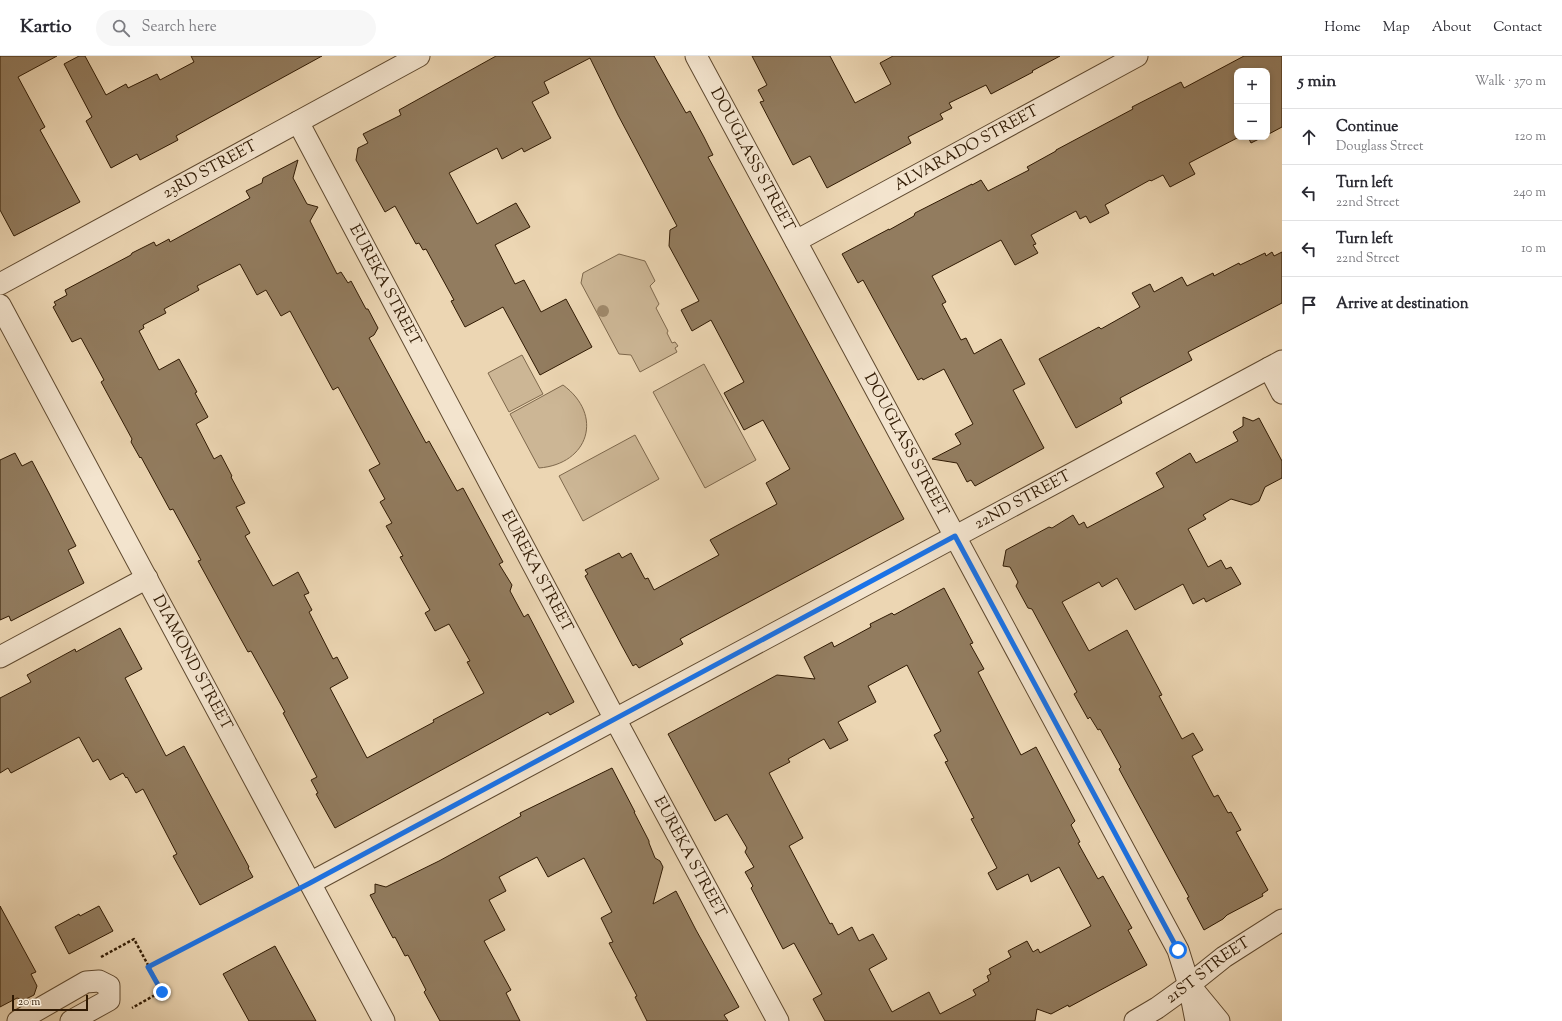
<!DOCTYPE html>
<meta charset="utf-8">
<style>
:root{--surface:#fff;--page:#f7f7f7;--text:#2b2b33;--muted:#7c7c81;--line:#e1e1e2}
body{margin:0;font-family:"Sorts Mill Goudy",serif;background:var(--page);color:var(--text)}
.controls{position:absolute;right:12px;top:12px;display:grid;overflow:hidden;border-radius:8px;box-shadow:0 2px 6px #0003}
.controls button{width:36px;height:36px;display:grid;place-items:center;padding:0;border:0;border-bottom:1px solid var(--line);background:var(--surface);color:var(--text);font:20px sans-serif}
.scale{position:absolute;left:12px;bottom:10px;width:76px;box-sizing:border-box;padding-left:4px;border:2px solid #301a03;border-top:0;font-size:11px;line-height:14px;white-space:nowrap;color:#301a03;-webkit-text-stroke:3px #f3e4ce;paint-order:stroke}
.stop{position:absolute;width:12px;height:12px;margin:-9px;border:3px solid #1a73e8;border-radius:50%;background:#fff}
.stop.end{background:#1a73e8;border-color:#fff;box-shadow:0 1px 4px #0008}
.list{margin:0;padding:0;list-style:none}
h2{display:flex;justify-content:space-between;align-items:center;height:52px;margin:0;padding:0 16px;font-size:17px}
h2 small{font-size:13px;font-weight:400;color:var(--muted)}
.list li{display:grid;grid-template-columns:26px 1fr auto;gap:12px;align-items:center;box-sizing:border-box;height:56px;padding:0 16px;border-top:1px solid var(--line)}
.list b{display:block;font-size:15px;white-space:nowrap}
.list p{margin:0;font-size:13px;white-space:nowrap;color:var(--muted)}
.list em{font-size:13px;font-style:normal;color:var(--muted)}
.icon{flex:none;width:22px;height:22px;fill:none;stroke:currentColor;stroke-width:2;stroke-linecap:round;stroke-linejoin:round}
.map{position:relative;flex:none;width:1282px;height:965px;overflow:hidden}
header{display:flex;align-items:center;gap:24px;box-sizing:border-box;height:56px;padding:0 20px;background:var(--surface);border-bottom:1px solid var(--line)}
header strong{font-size:19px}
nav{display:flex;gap:22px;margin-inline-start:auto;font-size:14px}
.search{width:280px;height:36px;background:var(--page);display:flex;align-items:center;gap:10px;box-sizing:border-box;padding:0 14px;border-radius:22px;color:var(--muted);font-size:15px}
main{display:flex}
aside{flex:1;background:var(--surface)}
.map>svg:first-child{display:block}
</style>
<header>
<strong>Kartio</strong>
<div class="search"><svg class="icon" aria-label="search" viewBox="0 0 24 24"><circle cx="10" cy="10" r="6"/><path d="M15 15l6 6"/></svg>Search here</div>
<nav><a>Home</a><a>Map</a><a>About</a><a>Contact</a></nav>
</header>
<main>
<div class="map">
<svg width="1282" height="965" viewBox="0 0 1282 965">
<rect width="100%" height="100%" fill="#ecd6b3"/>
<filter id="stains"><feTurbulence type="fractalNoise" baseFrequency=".005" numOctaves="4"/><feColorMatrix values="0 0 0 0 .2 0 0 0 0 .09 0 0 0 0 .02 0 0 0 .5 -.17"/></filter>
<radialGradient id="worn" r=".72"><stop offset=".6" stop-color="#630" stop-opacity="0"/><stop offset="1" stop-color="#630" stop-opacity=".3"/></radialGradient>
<g fill="#ccb695" stroke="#7e684c">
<path d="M 619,198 L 645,205 L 655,225 L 650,230 L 659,248 L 656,252 L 668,275 L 667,277 L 672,287 L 675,286 L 678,290 L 675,292 L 677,296 L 640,316 L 631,299 L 619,298 L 581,227 L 583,217 Z"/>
<path d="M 522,299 L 543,338 L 509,356 L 488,317 Z"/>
<path d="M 704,308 L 756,404 L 705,432 L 653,336 Z"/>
<path d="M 563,329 C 604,359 589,408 539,412 L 510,358 Z"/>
<path d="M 635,379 L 659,423 L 583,465 L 559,420 Z"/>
</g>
<g fill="#927c5f" stroke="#301a03" fill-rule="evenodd">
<path d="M 0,0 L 57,0 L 18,21 L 45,71 L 40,74 L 80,146 L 14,180 L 0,154 Z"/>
<path d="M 79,0 L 85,0 L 106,39 L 126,28 L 128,32 L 157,18 L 160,24 L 194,6 L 191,0 L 322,0 L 176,80 L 178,84 L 140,104 L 137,98 L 111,112 L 86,65 L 92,61 L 64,8 Z"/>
<path d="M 496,0 L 654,0 L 686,57 L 690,55 L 704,81 L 713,99 L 708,101 L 904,463 L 680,583 L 683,588 L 639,612 L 636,608 L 633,610 L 622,590 L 585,520 L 588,518 L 585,514 L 619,497 L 622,502 L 631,497 L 645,523 L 648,522 L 654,534 L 719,499 L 710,484 L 777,448 L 766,427 L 790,413 L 763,364 L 744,374 L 724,337 L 744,326 L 711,264 L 692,275 L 681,254 L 699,245 L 669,190 L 670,174 L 677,170 L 618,59 L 590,2 L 544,26 L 549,37 L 532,46 L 551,82 L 524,96 L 522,92 L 502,103 L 497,92 L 449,117 L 477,168 L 516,147 L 530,171 L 495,189 L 515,228 L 524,224 L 541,256 L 566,243 L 592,291 L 540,319 L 503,251 L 465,271 L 451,245 L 454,244 L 426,193 L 423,194 L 419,187 L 416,188 L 395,150 L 385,156 L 356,104 L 358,92 L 368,87 L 363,78 L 401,59 L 399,54 Z"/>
<path d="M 752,0 L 830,0 L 855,47 L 891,28 L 880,7 L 893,0 L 1060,0 L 1032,15 L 1033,16 L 991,38 L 986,29 L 949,47 L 952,52 L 940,58 L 943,63 L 908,81 L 911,87 L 827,132 L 810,100 L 793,109 L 760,46 L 764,45 L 758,34 L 767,29 Z"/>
<path d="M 1244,0 L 1282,0 L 1282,71 L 1267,79 L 1267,15 L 1237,15 L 1237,81 L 1239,81 L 1189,107 L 1195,118 L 1170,131 L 1163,119 L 1151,125 L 1150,124 L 1105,149 L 1109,157 L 1090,167 L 1086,160 L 1080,163 L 1076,155 L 1031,179 L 1036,188 L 1033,189 L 1038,197 L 1015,209 L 1001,184 L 932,220 L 946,246 L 942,248 L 961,284 L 966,282 L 974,298 L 1001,283 L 1025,328 L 1013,334 L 1044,392 L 975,430 L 971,424 L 967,426 L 957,407 L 932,403 L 961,388 L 955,378 L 973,368 L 944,313 L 923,324 L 922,322 L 918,324 L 863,224 L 858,227 L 842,198 L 889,173 L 889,174 L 914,160 L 915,157 L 972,128 L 972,129 L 981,124 L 988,135 L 1029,114 L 1027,111 L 1056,95 L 1056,94 L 1133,53 L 1132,51 L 1181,26 L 1184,32 Z"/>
<path d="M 1248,81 L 1263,81 L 1251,87 Z"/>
<path d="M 298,104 L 293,122 L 307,148 L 318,151 L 310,165 L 337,218 L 341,216 L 348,227 L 351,225 L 366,253 L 368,253 L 378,272 L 374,279 L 369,282 L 426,387 L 429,385 L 457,435 L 463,432 L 503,506 L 499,508 L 512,529 L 510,535 L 524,561 L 528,558 L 574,646 L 550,659 L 548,656 L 335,772 L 316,738 L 318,737 L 311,724 L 317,721 L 283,657 L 285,656 L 251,595 L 248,596 L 198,505 L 201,504 L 173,453 L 170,454 L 141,401 L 140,402 L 131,386 L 132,383 L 101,326 L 104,324 L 81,282 L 72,286 L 53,251 L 56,249 L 54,246 L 67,239 L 65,234 L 131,199 L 132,197 L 154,186 L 156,190 L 169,183 L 170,186 L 250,142 L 246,135 L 262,127 L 263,122 ZM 240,208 L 257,239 L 266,234 L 281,260 L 290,255 L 333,334 L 338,331 L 380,408 L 369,414 L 385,443 L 380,446 L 392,467 L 386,470 L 403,500 L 400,501 L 430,554 L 425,557 L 435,575 L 449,568 L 470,605 L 467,606 L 484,637 L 433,664 L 434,666 L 367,702 L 330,632 L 348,622 L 337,601 L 333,603 L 309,556 L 312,554 L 304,539 L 309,537 L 298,516 L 273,530 L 245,480 L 250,477 L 236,451 L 245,447 L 231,421 L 232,420 L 221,399 L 214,403 L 196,368 L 208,361 L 195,337 L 197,336 L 179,303 L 159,314 L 139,275 L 144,272 L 143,269 L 166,257 L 164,253 L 199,234 L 197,230 Z"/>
<path d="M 1272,196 L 1274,200 L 1282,196 L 1282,247 L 1188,296 L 1192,304 L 1120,342 L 1122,347 L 1076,372 L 1039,303 L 1099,271 L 1101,273 L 1140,251 L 1132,237 L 1150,228 L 1154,236 L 1182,221 L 1187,230 L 1213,217 L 1214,220 L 1239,207 L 1240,209 L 1265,197 L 1266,200 Z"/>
<path d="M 1243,361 L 1253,365 L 1259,362 L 1282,405 L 1282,422 L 1265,431 L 1259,445 L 1251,449 L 1231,443 L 1203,459 L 1206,463 L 1188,473 L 1208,511 L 1221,504 L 1226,513 L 1231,511 L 1241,528 L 1206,546 L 1204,542 L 1193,548 L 1183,528 L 1135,554 L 1117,522 L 1102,531 L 1099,526 L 1062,546 L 1089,595 L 1127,574 L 1162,639 L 1159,640 L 1182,683 L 1193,677 L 1203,694 L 1192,700 L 1214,741 L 1218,739 L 1228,757 L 1231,756 L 1241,774 L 1236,776 L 1268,834 L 1262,838 L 1263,840 L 1227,859 L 1223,863 L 1204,874 L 1187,842 L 1189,841 L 1119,713 L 1121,711 L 1100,673 L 1098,674 L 1090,661 L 1088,663 L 1074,638 L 1077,636 L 1032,553 L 1028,552 L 1016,530 L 1018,526 L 1010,511 L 1003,510 L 1006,494 L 1049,471 L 1052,472 L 1073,459 L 1079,469 L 1084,466 L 1087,472 L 1164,431 L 1156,417 L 1190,397 L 1196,407 L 1238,385 L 1233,376 L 1243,370 Z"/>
<path d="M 15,397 L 22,410 L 32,405 L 49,437 L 76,490 L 68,494 L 84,527 L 11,565 L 9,560 L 0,564 L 0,404 Z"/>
<path d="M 944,532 L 973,587 L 970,588 L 984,613 L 978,616 L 1021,699 L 1036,691 L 1075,765 L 1071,769 L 1080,786 L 1078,787 L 1098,823 L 1103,820 L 1132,872 L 1128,874 L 1147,909 L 1069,951 L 1068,949 L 1051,958 L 1037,953 L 1035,965 L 825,965 L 813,943 L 822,938 L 794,887 L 783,893 L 751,832 L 753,830 L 745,816 L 754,811 L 745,796 L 747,792 L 727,758 L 715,765 L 668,678 L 777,619 L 815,623 L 804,601 L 832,586 L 834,591 L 871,571 L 870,568 L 892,557 L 894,559 ZM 907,609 L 941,675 L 934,679 L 948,705 L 945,706 L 974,762 L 971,763 L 997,812 L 988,817 L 997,834 L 1028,818 L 1031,826 L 1059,811 L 1091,870 L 1040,897 L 1038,893 L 1033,896 L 1027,885 L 1008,895 L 1011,901 L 989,913 L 991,918 L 987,920 L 989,925 L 973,934 L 976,939 L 940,958 L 929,936 L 892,956 L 869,913 L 887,903 L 873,878 L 859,885 L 852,871 L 838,879 L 832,867 L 830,868 L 789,790 L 803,782 L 769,717 L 790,706 L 788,703 L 824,683 L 830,693 L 848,684 L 838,666 L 876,646 L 868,630 Z"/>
<path d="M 120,572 L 142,613 L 125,622 L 166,700 L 184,690 L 249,811 L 248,812 L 253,821 L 200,849 L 173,800 L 177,798 L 143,733 L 136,737 L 127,721 L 126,722 L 123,717 L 110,724 L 98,703 L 93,706 L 79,681 L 11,717 L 8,712 L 0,717 L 0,642 L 31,626 L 27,619 L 75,593 L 76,596 Z"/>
<path d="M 612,712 L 635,756 L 634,756 L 649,785 L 649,787 L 655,802 L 660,805 L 663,811 L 653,848 L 676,835 L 696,874 L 739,951 L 724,959 L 728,965 L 647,965 L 635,941 L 637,940 L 609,887 L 613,886 L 601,862 L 612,856 L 584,802 L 548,821 L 537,801 L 499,821 L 506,835 L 489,844 L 505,874 L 484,885 L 511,934 L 506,937 L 520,965 L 440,965 L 424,936 L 426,934 L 408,899 L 405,900 L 395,881 L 393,882 L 370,839 L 375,837 L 375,828 L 386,831 L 439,805 L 521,760 L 520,757 Z"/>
<path d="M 0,850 L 36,916 L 31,918 L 37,930 L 34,939 L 24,944 L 17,942 L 0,951 Z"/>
<path d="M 99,850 L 113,875 L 69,898 L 55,871 L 79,858 L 80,860 Z"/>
<path d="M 275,890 L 299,934 L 316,965 L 249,965 L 223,918 Z"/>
</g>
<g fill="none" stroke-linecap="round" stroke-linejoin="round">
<g stroke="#5f492f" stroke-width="23">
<g id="minor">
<path id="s1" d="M 696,0 L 1178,894 L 1189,929 L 1196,965"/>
<path id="s2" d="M 298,66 L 615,663 L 778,965"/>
<path id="s3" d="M 796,185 L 1137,0"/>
<path id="s4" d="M 0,228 L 419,0"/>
<path id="s5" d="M 0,249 L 384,965"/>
<path d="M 1269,312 L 1282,337"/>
<path d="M 0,601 L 147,522"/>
<path id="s6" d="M 310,827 L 1282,305"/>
<path d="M 1191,931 L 1219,965"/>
<path d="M 18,965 L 86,926 L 99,925 L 109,930 L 109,944 L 71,965"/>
<path id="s7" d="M 1135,965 L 1157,952 L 1189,929 L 1224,901 L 1282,864"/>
</g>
</g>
<g stroke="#301a03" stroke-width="2.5" stroke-dasharray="3 2" stroke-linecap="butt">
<path d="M 101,901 L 134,883 L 162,935 L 132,952"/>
<path d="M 148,911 L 290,838"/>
</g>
<use href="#minor" stroke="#f3e4ce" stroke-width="21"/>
</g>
<circle fill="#9e886a" cx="603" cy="255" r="6"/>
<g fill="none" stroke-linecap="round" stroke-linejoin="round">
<path stroke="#1a73e8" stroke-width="5" d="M 162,936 L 148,911 L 310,827 L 955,480 L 1178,894"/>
</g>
<g text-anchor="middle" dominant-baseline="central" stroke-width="4" stroke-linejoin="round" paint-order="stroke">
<g font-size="16" fill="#301a03" stroke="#f3e4ce">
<text stroke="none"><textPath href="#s3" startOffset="194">ALVARADO STREET</textPath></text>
<text stroke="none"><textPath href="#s1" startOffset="118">DOUGLASS STREET</textPath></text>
<text stroke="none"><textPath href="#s4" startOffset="239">23RD STREET</textPath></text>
<text stroke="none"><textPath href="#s2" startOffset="185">EUREKA STREET</textPath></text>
<text stroke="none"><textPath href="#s1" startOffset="442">DOUGLASS STREET</textPath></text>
<text stroke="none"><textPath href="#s6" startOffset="809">22ND STREET</textPath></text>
<text stroke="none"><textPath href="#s2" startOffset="509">EUREKA STREET</textPath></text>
<text stroke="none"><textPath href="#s5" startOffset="406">DIAMOND STREET</textPath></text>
<text stroke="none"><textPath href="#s2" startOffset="833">EUREKA STREET</textPath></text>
<text stroke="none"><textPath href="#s7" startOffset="89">21ST STREET</textPath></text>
</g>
</g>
<rect width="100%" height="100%" filter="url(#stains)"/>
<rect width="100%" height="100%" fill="url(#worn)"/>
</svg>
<div class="controls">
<button>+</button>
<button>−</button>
</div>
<div class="scale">20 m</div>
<div class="stop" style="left:1178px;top:894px"></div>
<div class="stop end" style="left:162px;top:936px"></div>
</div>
<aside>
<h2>5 min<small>Walk · 370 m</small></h2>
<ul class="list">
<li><svg class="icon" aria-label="ahead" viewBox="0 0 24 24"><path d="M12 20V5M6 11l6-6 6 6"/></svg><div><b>Continue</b><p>Douglass Street</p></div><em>120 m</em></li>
<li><svg class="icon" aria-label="left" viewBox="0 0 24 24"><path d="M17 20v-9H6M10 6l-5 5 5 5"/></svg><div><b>Turn left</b><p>22nd Street</p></div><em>240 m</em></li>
<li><svg class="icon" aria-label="left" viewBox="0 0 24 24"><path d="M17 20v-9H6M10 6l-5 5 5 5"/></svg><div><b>Turn left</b><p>22nd Street</p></div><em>10 m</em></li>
<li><svg class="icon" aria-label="arrive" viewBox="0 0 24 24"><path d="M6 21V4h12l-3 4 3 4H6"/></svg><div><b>Arrive at destination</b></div></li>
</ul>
</aside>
</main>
